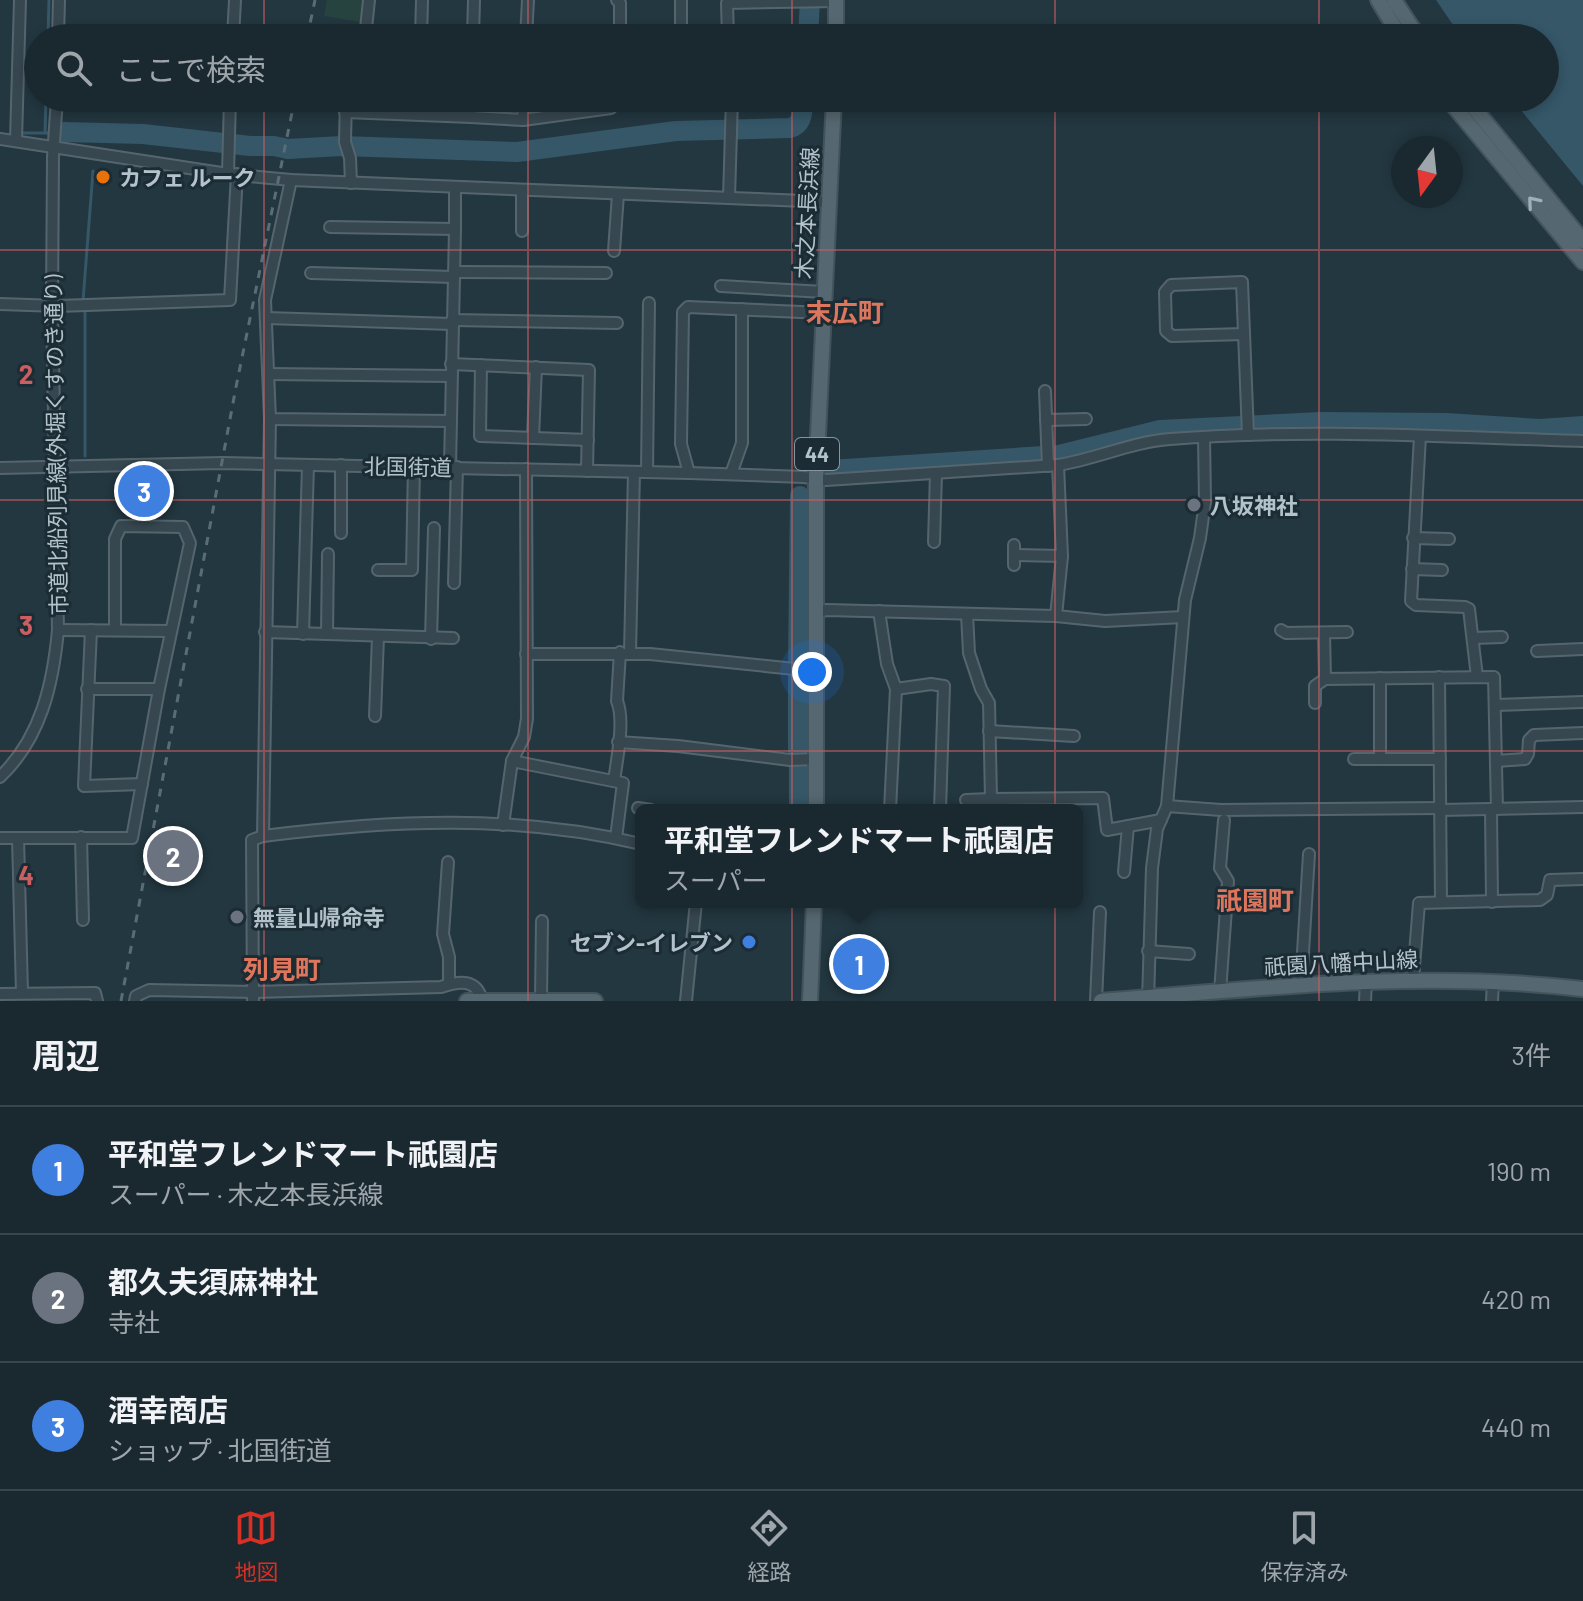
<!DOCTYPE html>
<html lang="ja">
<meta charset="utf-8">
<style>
:root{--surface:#1a2930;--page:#233138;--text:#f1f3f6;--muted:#9fa6ab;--line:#38454c;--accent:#d93025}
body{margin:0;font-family:Barlow,"Noto Sans JP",sans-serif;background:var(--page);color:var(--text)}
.compass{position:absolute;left:1391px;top:136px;width:72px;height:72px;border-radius:50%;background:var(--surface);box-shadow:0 4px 12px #0003;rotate:195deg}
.you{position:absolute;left:812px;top:672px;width:28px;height:28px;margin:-20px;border:6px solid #fff;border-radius:50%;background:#1a73e8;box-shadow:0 0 0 12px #1a73e833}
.badge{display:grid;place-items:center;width:52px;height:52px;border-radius:50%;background:var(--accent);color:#fff;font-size:26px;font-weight:700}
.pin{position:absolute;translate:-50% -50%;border:4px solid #fff;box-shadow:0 2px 8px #0006}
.popup{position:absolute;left:635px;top:804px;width:448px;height:104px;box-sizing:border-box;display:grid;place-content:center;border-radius:12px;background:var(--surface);filter:drop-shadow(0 2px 6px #0005);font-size:26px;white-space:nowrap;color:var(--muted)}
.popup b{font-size:30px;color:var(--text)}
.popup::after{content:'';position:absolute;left:50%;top:100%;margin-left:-16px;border:16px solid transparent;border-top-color:var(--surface)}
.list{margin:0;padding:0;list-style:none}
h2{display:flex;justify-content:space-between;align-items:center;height:104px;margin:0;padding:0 32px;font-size:34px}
h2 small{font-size:26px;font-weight:400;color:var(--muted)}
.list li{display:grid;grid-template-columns:52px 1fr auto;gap:24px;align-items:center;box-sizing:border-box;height:128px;padding:0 32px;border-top:2px solid var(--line)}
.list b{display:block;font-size:30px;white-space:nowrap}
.list p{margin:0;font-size:26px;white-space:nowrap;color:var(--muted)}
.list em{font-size:26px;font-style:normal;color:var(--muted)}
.icon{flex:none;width:44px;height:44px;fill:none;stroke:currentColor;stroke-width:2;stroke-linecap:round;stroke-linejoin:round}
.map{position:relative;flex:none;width:1583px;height:1001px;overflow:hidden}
.search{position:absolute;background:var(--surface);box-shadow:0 4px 12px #0003;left:24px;right:24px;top:24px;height:88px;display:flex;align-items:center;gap:20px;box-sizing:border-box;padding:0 28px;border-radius:44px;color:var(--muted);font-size:30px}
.sheet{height:488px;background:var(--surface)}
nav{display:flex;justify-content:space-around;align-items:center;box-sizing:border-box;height:112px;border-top:2px solid var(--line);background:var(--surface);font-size:22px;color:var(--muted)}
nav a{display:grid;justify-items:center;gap:4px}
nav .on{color:var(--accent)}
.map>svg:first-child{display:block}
</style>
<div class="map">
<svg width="1583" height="1001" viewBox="0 0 1583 1001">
<rect width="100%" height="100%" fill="#233740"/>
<path fill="#26433f" d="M 327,0 L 363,0 L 360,22 L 324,16 Z"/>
<path fill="#355768" d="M 1436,0 L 1583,0 L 1583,186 L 1511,98 L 1545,98 L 1545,38 L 1462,38 Z"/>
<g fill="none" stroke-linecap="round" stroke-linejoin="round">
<g stroke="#355768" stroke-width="3">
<path d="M 48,38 L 49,0"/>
<path d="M 18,133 L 48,133"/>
<path d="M 45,133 L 46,98"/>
<path d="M 83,301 L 93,171"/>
<path d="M 85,456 L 85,312"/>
</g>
<g stroke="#355768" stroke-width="20">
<path d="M 808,38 L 810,0"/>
<path d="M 64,132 L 143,134 L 250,146 L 274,146 L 288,149 L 342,146 L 517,152 L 676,131 L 790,128 C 804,124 802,110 804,98"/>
<path d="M 830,470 L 1059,455 L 1160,430 L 1320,422 L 1446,423 L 1540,429 L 1583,426"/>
<path d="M 798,665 L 800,496"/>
<path d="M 798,677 L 798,755"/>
<path d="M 799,766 L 799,810"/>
</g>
<g stroke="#55656e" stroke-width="14">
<g id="minor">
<path d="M 617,0 L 620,3 L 620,38"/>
<path d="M 58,38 L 59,0"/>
<path d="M 233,38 L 235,0"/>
<path d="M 365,38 L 369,0"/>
<path d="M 421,38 L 422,0"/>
<path d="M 473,38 L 474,0"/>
<path d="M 526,38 L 528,0"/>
<path d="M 681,38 L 681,0"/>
<path d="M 728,38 L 727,3 L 836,1"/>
<path d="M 346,98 L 345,142 L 350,158 L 351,183"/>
<path d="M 471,98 L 471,117 L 523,120 L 611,108 L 618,98"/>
<path d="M 345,112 L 471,117"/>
<path d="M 523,120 L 524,98"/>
<path d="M 0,139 L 228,174 L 291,180 L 828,202"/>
<path d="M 16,140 L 20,0"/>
<path d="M 228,174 L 230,98"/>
<path d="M 291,180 L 265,300 L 270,419 L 449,421"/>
<path d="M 729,198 L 732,98"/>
<path d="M 330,227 L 455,229 L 455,188"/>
<path d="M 522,231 L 522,190"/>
<path d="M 614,251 L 618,194"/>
<path d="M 454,272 L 606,273"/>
<path d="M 311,273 L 454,277"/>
<path d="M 721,286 L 824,292"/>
<path d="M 0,304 L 58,306 L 230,300 L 237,174"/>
<path d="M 267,318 L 452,324"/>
<path d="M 452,320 L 617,323"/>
<path d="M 1244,334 L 1172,336 L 1166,331 L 1165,292 L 1171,285 L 1242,282 L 1248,435"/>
<path d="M 451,364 L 589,370 L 587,471"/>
<path d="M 481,365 L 480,436 L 588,440"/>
<path d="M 269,374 L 450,376"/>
<path d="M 1045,391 L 1048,466"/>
<path d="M 1046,420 L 1086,419"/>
<path d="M 1420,436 L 1411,601 L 1416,605 L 1465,607 L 1469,609 L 1477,677"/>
<path d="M 533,438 L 536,367"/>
<path d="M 450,467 L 455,229"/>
<path d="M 0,468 L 223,463 L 689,473 L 804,477 L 826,480 L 1058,465 C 1096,459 1131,442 1170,439 C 1307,428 1446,437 1583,441"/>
<path d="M 647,472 L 649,303"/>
<path d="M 689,473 L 681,444 L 683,312 L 688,307 L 823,313"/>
<path d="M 731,474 L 742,443 L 742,309"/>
<path d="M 341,533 L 341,465"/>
<path d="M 1413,538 L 1449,539"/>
<path d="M 934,542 L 936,473"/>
<path d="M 1014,555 L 1062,556"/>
<path d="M 1014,565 L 1014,545"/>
<path d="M 1412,569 L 1442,570"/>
<path d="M 378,570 L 412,570 L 414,466"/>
<path d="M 454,583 L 457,467"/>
<path d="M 879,611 L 887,664 L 896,689"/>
<path d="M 815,612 L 827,610 L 1056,616 L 1105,621 L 1183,617"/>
<path d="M 967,614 L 969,653 L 981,689 L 989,703 L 991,799 L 1103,798 L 1107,830 L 1161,820"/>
<path d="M 1056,616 L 1062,556 L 1058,465"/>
<path d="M 58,630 L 170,631"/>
<path d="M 91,630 L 84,786 L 142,784"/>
<path d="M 115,630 L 115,539 L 121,526 L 183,527 L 190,543 L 159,689"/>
<path d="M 1281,630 L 1286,633 L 1347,632"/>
<path d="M 265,632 L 453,638"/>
<path d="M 1324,633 L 1325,679 L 1494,677 L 1497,809"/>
<path d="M 303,634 L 308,465"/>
<path d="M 327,634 L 328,554"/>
<path d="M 1473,638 L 1502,637"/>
<path d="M 431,639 L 434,528"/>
<path d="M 1537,651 L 1583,649"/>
<path d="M 630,653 L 634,472"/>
<path d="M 526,654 L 650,654 L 814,671"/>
<path d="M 1439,677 L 1441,902"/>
<path d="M 1380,678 L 1380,759 L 1440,759"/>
<path d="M 1315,703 L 1315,686 L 1325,679"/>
<path d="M 1495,705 L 1583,702"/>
<path d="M 375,716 L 378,637"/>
<path d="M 989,731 L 1074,736"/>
<path d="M 618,742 L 678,746 L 790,760 L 815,759"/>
<path d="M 1354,759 L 1380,759"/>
<path d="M 512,761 L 623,783 L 616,838"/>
<path d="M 1496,761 L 1525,759 L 1528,754 L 1529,740 L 1534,735 L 1583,733"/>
<path d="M 0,777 C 41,738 53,684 58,630 L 52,306 L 53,157 L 57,98"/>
<path d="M 614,781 C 617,759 625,720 617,701 L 620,652"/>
<path d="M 966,800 L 991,799"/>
<path d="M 1167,806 L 1221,810 L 1440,808"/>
<path d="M 638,808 L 651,810"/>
<path d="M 890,810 L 896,689 L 931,684 L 944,686 L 940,810"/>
<path d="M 1440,810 L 1583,807"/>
<path d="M 1491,810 L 1492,902"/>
<path d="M 503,825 L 512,761 L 524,737 L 527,719 L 526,469"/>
<path d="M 263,836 C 391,820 515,814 641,844"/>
<path d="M 81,837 L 83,920"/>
<path d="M 0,838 L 132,838 L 159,689 L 87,689"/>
<path d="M 18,838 L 22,993"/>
<path d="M 448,862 L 443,934 L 449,957 L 449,984"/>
<path d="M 1124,872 L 1128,826"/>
<path d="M 1148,951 L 1189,954"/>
<path d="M 1413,979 L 1419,903 L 1540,900 L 1547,895 L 1550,880 L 1583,879"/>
<path d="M 1301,985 L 1309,854"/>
<path d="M 1220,992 L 1228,881 L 1220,868 L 1224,820"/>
<path d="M 0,994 L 95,993 L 97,1001"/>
<path d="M 541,999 L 542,921"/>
<path d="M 135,1001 L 136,996 L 149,990 L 254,992 L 441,987 C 459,981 477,978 482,1001"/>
<path d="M 253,1001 L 252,840 L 263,836 L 270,419"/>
<path d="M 686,1001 L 696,902"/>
<path d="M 1096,1001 L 1100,912"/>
<path d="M 1148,1001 L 1152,868 L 1157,829 L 1167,806 L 1185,600 L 1200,538 L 1205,502 L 1204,437"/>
<path d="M 1365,1001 L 1366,981"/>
<path d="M 1492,1001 L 1493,981"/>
</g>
</g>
<g stroke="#43535c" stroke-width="18">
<g id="major">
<path d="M 836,0 L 836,38"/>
<path d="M 1378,0 L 1401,38"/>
<path d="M 1394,0 L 1419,38"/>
<path d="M 1447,98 L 1583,262"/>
<path d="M 1466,98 L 1583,241"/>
<path d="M 816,810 L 816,478 L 834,98"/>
<path d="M 467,1001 L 595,1001"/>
<path d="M 810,1001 L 814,902"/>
<path d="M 1101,1001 C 1263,988 1421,970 1583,989"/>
</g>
</g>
<use href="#minor" stroke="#374750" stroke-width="10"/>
<use href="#major" stroke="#556770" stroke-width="14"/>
<g stroke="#596d77" stroke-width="3" stroke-dasharray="8 8" stroke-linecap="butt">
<path d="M 307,38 L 315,0"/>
<path d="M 121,1001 L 236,387 L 295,98"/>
</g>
</g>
<defs><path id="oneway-chevron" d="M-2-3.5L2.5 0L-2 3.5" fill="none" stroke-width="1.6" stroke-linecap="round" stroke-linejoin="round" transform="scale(2)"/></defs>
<use stroke="#a0b0b9" href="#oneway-chevron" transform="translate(1533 202) rotate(-130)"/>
<path fill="none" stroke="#ca5e61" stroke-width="2" stroke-opacity="0.55" d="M 264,0 L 264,38M 528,0 L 528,38M 792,0 L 792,38M 1055,0 L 1055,38M 1319,0 L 1319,38M 264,98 L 264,1001M 528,98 L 528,1001M 792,98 L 792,1001M 1055,98 L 1055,1001M 1319,98 L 1319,1001M 0,250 L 1583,250M 0,500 L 1583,500M 0,751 L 1583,751"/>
<circle fill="#e8710a" stroke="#1c2c35" stroke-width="3" cx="103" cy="177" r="8"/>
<g fill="#6b7280" stroke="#1c2c35" stroke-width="3">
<circle cx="1194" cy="505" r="8"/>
<circle cx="237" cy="917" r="8"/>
</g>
<circle fill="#3f7fe0" stroke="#1c2c35" stroke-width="3" cx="749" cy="942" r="8"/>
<g text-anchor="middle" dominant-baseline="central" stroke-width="6" stroke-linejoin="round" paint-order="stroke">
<rect fill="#1c2c35" stroke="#86959e" stroke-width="2" x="795" y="438" width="44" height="32" rx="6"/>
<g font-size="20" font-weight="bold" fill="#b3c2cb">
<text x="817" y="454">44</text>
</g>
<g font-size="22" font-weight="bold" fill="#b3c2cb" stroke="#1c2c35" text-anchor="start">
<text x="119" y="177">カフェ ルーク</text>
<text x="1210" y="505">八坂神社</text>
<text x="253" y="917">無量山帰命寺</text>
<text x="733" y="942" text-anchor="end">セブン-イレブン</text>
</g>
<g font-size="22" fill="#b3c2cb" stroke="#1c2c35">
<text transform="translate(806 213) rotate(-87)">木之本長浜線</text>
<text transform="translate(55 445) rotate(-91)">市道北船列見線(外堀くすのき通り)</text>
<text transform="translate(408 466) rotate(1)">北国街道</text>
<text transform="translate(1341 962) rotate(-3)">祇園八幡中山線</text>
</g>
<g font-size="26" font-weight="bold" fill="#dd765d" stroke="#1c2c35">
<text x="845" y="311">末広町</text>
<text x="1255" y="899">祇園町</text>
<text x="282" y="968">列見町</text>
</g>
</g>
<g font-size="26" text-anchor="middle" font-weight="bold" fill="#ca5e61" stroke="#1c2c35" stroke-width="6" stroke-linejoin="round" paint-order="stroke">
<text x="26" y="384">2</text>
<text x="26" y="635">3</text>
<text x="26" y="885">4</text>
</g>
</svg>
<svg class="compass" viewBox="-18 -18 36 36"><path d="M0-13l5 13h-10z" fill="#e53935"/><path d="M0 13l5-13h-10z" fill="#9fa6ab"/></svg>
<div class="you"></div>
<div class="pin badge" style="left:859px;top:964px;background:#3f7fe0">1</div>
<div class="popup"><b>平和堂フレンドマート祇園店</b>スーパー</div>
<div class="pin badge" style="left:173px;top:856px;background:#6b7280">2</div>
<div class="pin badge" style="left:144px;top:491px;background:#3f7fe0">3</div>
<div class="search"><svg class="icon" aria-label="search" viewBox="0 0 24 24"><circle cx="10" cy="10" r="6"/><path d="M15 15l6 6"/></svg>ここで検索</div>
</div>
<section class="sheet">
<h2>周辺<small>3件</small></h2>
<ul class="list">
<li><span class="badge" style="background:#3f7fe0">1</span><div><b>平和堂フレンドマート祇園店</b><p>スーパー · 木之本長浜線</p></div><em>190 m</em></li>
<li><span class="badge" style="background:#6b7280">2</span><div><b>都久夫須麻神社</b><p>寺社</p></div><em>420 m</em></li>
<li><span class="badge" style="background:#3f7fe0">3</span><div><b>酒幸商店</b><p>ショップ · 北国街道</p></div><em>440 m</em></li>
</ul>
</section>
<nav>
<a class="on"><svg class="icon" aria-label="map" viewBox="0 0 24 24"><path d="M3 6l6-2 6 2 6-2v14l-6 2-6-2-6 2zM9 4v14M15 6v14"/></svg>地図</a>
<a><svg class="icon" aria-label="directions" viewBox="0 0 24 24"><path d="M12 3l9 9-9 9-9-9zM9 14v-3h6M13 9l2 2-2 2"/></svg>経路</a>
<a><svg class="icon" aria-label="saved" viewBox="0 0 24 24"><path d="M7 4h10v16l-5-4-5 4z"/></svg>保存済み</a>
</nav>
